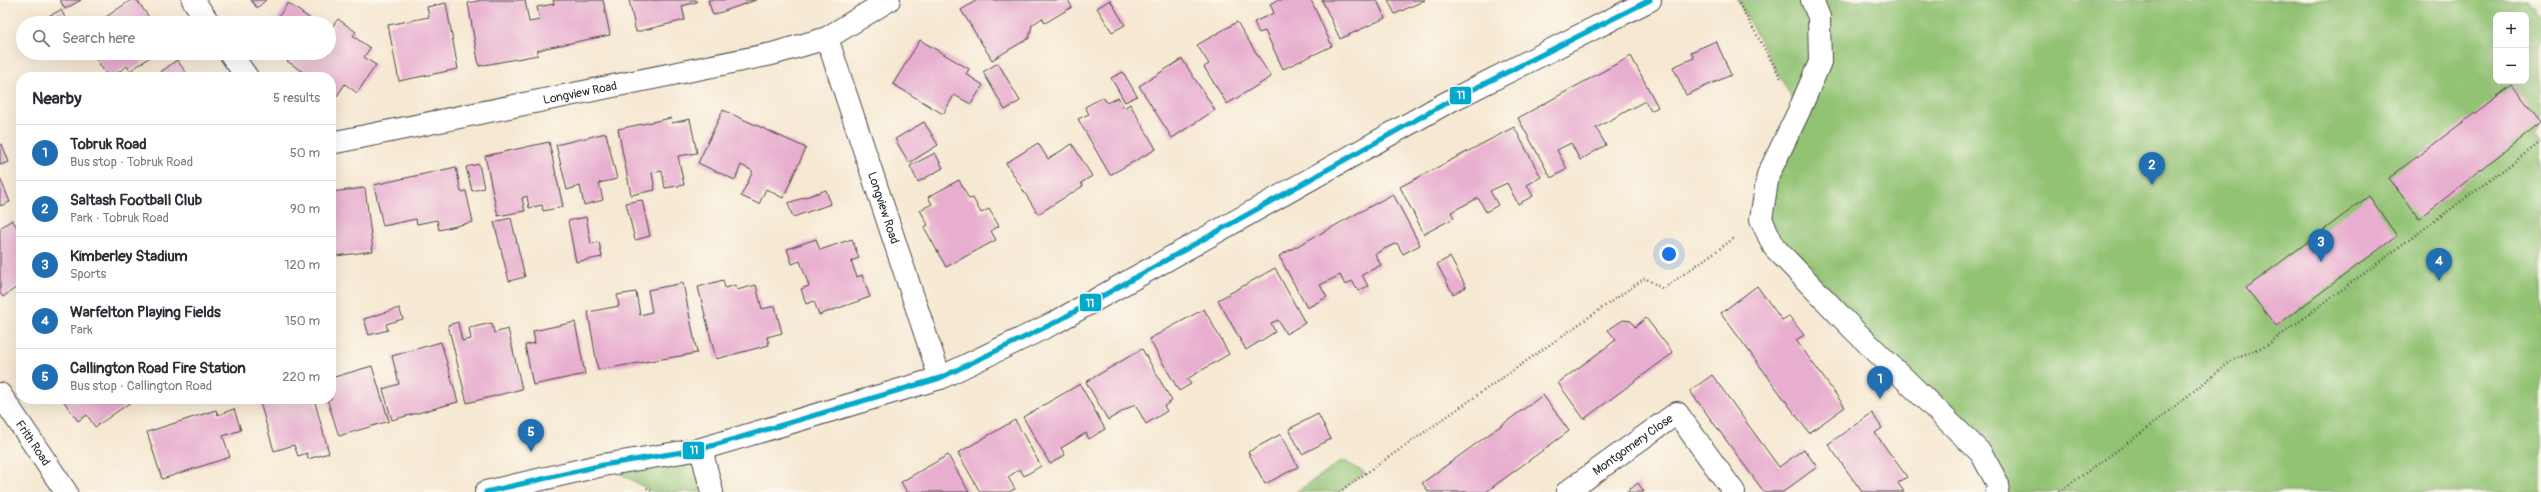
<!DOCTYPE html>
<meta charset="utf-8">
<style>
:root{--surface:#fff;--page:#f2f2f3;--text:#2b2b33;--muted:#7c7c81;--line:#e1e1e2;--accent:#1f6fb2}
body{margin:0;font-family:Pangolin,sans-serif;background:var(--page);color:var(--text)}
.controls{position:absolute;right:12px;top:12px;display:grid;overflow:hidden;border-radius:8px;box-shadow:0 4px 16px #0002}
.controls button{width:36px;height:36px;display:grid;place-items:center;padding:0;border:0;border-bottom:1px solid var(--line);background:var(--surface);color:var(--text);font:20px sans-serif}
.you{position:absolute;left:1669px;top:254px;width:14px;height:14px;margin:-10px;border:3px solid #fff;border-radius:50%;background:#1a73e8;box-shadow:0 0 0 6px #1a73e833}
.badge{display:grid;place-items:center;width:26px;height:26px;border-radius:50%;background:var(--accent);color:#fff;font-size:13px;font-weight:700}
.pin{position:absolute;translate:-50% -33px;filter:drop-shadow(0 1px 2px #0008)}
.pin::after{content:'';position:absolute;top:21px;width:14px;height:12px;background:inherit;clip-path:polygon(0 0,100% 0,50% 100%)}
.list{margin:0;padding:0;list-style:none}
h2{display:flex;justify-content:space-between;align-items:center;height:52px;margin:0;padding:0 16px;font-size:17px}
h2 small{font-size:13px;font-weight:400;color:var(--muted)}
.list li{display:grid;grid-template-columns:26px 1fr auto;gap:12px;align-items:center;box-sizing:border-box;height:56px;padding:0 16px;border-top:1px solid var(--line)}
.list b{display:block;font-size:15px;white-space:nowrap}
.list p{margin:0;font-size:13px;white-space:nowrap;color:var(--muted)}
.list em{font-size:13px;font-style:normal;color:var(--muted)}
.icon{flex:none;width:22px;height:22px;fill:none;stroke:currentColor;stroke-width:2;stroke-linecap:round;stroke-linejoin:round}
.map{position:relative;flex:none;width:2541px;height:492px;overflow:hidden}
.search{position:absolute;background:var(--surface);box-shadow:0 4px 16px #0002;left:16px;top:16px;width:320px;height:44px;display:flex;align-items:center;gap:10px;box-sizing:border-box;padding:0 14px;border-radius:22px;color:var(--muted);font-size:15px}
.panel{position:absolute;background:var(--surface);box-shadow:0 4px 16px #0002;left:16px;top:72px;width:320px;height:332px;border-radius:16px}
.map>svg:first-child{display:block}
</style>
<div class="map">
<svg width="2541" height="492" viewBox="0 0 2541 492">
<rect width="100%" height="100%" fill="#fbf7ec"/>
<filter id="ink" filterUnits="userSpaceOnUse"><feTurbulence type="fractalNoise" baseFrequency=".025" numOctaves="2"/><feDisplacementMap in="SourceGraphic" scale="8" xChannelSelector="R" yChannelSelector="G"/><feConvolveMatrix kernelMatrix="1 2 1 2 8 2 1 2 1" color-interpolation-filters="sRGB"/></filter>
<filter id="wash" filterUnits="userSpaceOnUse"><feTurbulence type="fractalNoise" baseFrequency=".012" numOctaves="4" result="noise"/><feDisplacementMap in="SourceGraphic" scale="16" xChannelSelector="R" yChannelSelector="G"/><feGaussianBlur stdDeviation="0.9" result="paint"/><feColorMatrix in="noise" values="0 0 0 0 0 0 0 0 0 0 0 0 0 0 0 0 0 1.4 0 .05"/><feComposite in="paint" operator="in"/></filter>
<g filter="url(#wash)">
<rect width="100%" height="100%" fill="#f6e8d2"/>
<g fill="#92c373" stroke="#5e774f" fill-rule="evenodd">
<path d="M 1737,0 L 2528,0 L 2541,17 L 2541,116 L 2537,119 L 2541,122 L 2536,133 L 2541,137 L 2541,492 L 1997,492 L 1998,484 L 1761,219 L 1799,111 ZM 2496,15 L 2526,15 L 2526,81 L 2496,81 Z"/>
<path d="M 701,449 L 712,492 L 653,492 L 619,473 Z"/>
<path d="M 1343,460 L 1365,473 L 1339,492 L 1296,492 Z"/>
</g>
<g id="blocks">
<g fill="#e8aecf">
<path d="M 60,0 L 81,0 L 65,9 Z"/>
<path d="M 131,0 L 137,0 L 153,23 L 97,23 Z"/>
<path d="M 251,0 L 266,0 L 257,8 Z"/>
<path d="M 482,0 L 525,0 L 529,22 L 540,20 L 537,7 L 554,4 L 553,0 L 603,0 L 610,35 L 546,48 L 537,51 L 538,55 L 479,66 L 468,3 Z"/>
<path d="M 629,0 L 696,0 L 697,2 L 682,6 L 685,20 L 636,32 Z"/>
<path d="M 708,0 L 756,0 L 713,15 Z"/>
<path d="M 977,0 L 1068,0 L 1072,7 L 1045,23 L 1042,18 L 1032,25 L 1029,38 L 992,60 L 961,10 Z"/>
<path d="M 1110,0 L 1125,25 L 1112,32 L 1097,8 Z"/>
<path d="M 1277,0 L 1311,0 L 1332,46 L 1283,69 L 1265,31 L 1259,33 L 1254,22 L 1274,13 L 1270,4 Z"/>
<path d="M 1322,0 L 1377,0 L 1385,18 L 1340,39 Z"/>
<path d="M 1388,0 L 1425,0 L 1395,14 Z"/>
<path d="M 288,3 L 316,23 L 274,23 Z"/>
<path d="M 446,3 L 458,69 L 399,81 L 388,25 L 429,17 L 427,7 Z"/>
<path d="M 61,10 L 68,23 L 34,23 Z"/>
<path d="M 338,19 L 356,32 L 353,36 L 370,48 L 364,57 L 376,65 L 357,93 L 345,84 L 337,96 L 331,92 L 331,77 L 310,77 L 287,61 L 293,53 L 329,53 L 329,31 Z"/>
<path d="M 1237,22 L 1271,77 L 1227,104 L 1204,67 L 1209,64 L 1197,45 Z"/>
<path d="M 920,40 L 969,69 L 966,74 L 983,85 L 971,104 L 954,95 L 943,114 L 893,84 Z"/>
<path d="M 1716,41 L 1731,75 L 1686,95 L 1673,67 L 1694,58 L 1691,52 Z"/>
<path d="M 92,53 L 156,53 L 130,71 L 127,66 L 111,77 L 108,77 Z"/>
<path d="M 1631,56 L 1658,107 L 1651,111 L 1645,101 L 1596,128 L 1606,145 L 1580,160 L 1571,143 L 1557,150 L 1567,169 L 1551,178 L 1518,118 Z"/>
<path d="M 1182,59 L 1215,110 L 1172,138 L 1139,86 Z"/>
<path d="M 177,60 L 189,77 L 154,77 Z"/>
<path d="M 998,63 L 1020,101 L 1005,110 L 983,72 Z"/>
<path d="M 1123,72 L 1137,96 L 1125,102 L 1111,78 Z"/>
<path d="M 2512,85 L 2541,122 L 2419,219 L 2389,178 Z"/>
<path d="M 1103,97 L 1107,103 L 1118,97 L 1124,108 L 1130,104 L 1156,149 L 1110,175 L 1078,119 L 1089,114 L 1085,107 Z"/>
<path d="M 723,110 L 806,148 L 783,198 L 766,189 L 759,204 L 741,196 L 753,171 L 741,165 L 735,180 L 698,163 Z"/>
<path d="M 671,118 L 672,123 L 690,119 L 697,153 L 678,156 L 684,185 L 665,188 L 662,171 L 652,173 L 655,190 L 631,195 L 618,129 Z"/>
<path d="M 924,122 L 938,145 L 909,163 L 895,139 Z"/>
<path d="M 1514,127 L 1541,177 L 1527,185 L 1533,196 L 1518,204 L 1507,183 L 1490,191 L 1498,205 L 1486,212 L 1478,198 L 1451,212 L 1454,218 L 1424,234 L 1400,187 Z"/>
<path d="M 606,133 L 617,179 L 599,183 L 603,200 L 584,205 L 580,186 L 567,190 L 556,145 Z"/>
<path d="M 549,142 L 563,207 L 543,211 L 542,205 L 529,208 L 527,196 L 522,198 L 525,211 L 498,216 L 485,156 Z"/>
<path d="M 1038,143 L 1048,159 L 1072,144 L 1092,176 L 1081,183 L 1083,186 L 1038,214 L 1006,163 Z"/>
<path d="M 2,144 L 9,162 L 0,165 L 0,145 Z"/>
<path d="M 935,153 L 943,168 L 918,182 L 910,166 Z"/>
<path d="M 479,164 L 484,188 L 472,191 L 466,167 Z"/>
<path d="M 456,167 L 461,192 L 466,191 L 473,222 L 439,230 L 437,220 L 417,224 L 416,219 L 383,226 L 374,185 Z"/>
<path d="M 0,178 L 10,202 L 0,206 Z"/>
<path d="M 959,180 L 969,199 L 973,198 L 981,213 L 989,209 L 999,226 L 991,231 L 996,240 L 946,267 L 924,227 L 928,225 L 920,210 L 932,204 L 928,197 Z"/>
<path d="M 365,188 L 373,251 L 336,256 L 335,241 L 331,242 L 331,192 Z"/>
<path d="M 826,190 L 831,204 L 793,217 L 788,203 Z"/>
<path d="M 1393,194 L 1420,245 L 1403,254 L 1397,243 L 1384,249 L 1375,254 L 1381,265 L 1362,275 L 1368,286 L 1358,291 L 1352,281 L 1345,285 L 1340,275 L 1320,285 L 1327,297 L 1307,308 L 1279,256 Z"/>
<path d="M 2369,196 L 2397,236 L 2276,326 L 2246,288 Z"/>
<path d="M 642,200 L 650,236 L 635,240 L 626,203 Z"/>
<path d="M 586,217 L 591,244 L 599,242 L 602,257 L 576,262 L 568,221 Z"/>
<path d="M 511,218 L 525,277 L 509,281 L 494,222 Z"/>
<path d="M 12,220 L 21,233 L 21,284 L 3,297 L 0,293 L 0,228 Z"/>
<path d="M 816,239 L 820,250 L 852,239 L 859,258 L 851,261 L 857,277 L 862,275 L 870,297 L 819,315 L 814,301 L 806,304 L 801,289 L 809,286 L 800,261 L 792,264 L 787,249 Z"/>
<path d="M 1450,257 L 1466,287 L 1453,294 L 1437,264 Z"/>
<path d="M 1275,268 L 1305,323 L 1286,334 L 1278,320 L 1271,323 L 1275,332 L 1246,350 L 1218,300 Z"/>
<path d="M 723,280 L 725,288 L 735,285 L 737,290 L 756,285 L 762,309 L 775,306 L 782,333 L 767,337 L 769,345 L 716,359 L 698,287 Z"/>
<path d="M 683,283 L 697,353 L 598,370 L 588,312 L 619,306 L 617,295 L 636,292 L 640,315 L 652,312 L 648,290 Z"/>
<path d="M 1757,286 L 1782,320 L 1789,316 L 1804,335 L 1796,340 L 1845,407 L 1809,433 L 1721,313 Z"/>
<path d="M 399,308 L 403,319 L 386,324 L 388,330 L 369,335 L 364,319 Z"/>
<path d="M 1204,309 L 1229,354 L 1187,379 L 1191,384 L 1179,391 L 1149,339 Z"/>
<path d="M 1646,318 L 1673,353 L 1584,419 L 1558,383 L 1616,340 L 1608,330 L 1623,320 L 1631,321 L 1635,327 Z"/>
<path d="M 458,322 L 462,341 L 471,339 L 469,328 L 492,323 L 494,333 L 508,329 L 522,389 L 467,403 L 448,325 Z"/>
<path d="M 575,322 L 585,374 L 533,385 L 525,345 L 535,343 L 533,331 Z"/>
<path d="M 441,342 L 458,402 L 392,420 L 383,389 L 399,384 L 392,356 Z"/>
<path d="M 1142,349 L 1172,401 L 1164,406 L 1167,411 L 1146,424 L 1135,404 L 1108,420 L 1086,382 Z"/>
<path d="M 372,366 L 389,421 L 339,436 L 327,399 L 331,399 L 331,378 Z"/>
<path d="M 1712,375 L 1779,467 L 1804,449 L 1817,467 L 1783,492 L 1764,492 L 1690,391 Z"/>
<path d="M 1080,384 L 1105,429 L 1089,439 L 1086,433 L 1061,448 L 1065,455 L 1050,464 L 1023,417 Z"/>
<path d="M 1543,395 L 1569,431 L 1486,492 L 1429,492 L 1422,483 Z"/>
<path d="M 62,399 L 133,399 L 134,400 L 95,427 L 87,415 L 78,421 Z"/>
<path d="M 259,399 L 314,399 L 329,453 L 308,459 L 307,453 L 298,456 L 294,445 L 274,451 Z"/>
<path d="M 234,409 L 241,430 L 223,436 L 230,457 L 162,479 L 147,432 L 216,410 L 218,415 Z"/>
<path d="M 1872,413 L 1882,428 L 1875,433 L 1907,477 L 1898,483 L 1904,492 L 1862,492 L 1828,444 Z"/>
<path d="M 1318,414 L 1331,439 L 1302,454 L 1289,429 Z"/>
<path d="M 1015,420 L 1041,466 L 1024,476 L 1020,469 L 1008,477 L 1015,489 L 1009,492 L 980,492 L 958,453 Z"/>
<path d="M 1281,434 L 1298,467 L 1265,484 L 1248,452 Z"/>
<path d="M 948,455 L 969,492 L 907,492 L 901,482 Z"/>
<path d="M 1638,483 L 1644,492 L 1626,492 Z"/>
</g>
</g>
</g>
<g filter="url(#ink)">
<use href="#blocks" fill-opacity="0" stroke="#494744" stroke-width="1"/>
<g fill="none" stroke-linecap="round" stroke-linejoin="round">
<g stroke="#494744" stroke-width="24">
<g id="minor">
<path d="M 193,0 L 209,23"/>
<path d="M 1812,0 L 1819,17 L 1820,62 L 1799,111 L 1768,175 L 1761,219 L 1774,247 L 1854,330 L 1981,453 L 1998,484 L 1997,492"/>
<path id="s1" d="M 827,38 L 940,378"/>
<path d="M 230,53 L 247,77"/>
<path id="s2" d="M 331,143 L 772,54 L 827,38 L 889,0"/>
<path id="s3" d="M 0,394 L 66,492"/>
<path d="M 701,449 L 712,492"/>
<path id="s4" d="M 1567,492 L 1677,413 L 1734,492"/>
</g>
</g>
<g stroke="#494744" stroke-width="24">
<path id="tertiary" d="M 486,492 L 603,465 L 701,449 L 940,378 L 1056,322 L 1446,103 L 1650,0"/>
</g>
<g stroke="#494744" stroke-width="2.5" stroke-dasharray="1 3" stroke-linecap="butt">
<path d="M 1737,0 L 1781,78"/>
<path d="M 647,488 L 653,492"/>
<path d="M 1339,492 L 1645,278 L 1663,289 L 1736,237"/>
<path d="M 2059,492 L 2140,434 L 2235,358 L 2266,346 L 2541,142"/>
</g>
<use href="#minor" stroke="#fff" stroke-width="22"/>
<use href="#tertiary" stroke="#fff" stroke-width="22"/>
<g stroke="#fbf7ec" stroke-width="8">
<path id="bus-1" d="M 486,492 L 603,465 L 701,449 L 940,378 L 1056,322 L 1446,103 L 1650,0"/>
</g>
<use href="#bus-1" stroke="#00a9ce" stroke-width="5"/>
</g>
</g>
<g text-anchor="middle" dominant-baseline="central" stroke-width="4" stroke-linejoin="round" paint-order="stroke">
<g font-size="12" fill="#2b2b2b" stroke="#fbf7ec">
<text stroke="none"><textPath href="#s2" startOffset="254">Longview Road</textPath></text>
<text stroke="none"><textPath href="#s1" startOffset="179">Longview Road</textPath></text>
<text stroke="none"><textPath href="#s3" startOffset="59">Frith Road</textPath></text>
<text stroke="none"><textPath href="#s4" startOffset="81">Montgomery Close</textPath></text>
</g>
</g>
<g stroke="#fbf7ec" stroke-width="1.5">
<rect x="1449" y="86" width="23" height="19" rx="4" fill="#00a9ce"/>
<rect x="1079" y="293" width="23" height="19" rx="4" fill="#00a9ce"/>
<rect x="682" y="441" width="23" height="19" rx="4" fill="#00a9ce"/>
</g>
<g font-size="11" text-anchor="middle" font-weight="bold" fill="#fff">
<text x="1461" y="99">11</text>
<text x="1090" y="307">11</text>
<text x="694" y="454">11</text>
</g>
</svg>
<div class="controls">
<button>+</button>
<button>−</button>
</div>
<div class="you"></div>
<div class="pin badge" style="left:1880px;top:399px">1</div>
<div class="pin badge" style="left:2152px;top:185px">2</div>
<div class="pin badge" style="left:2321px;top:262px">3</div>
<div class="pin badge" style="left:2439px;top:281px">4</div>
<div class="pin badge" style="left:531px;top:452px">5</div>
<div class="search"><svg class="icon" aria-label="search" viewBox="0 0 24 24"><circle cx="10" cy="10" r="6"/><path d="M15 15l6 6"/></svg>Search here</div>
<section class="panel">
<h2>Nearby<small>5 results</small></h2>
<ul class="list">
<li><span class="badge">1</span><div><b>Tobruk Road</b><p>Bus stop · Tobruk Road</p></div><em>50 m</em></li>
<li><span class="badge">2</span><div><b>Saltash Football Club</b><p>Park · Tobruk Road</p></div><em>90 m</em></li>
<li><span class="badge">3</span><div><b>Kimberley Stadium</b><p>Sports</p></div><em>120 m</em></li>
<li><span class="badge">4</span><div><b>Warfelton Playing Fields</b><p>Park</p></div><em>150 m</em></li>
<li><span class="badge">5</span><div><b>Callington Road Fire Station</b><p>Bus stop · Callington Road</p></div><em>220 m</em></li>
</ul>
</section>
</div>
